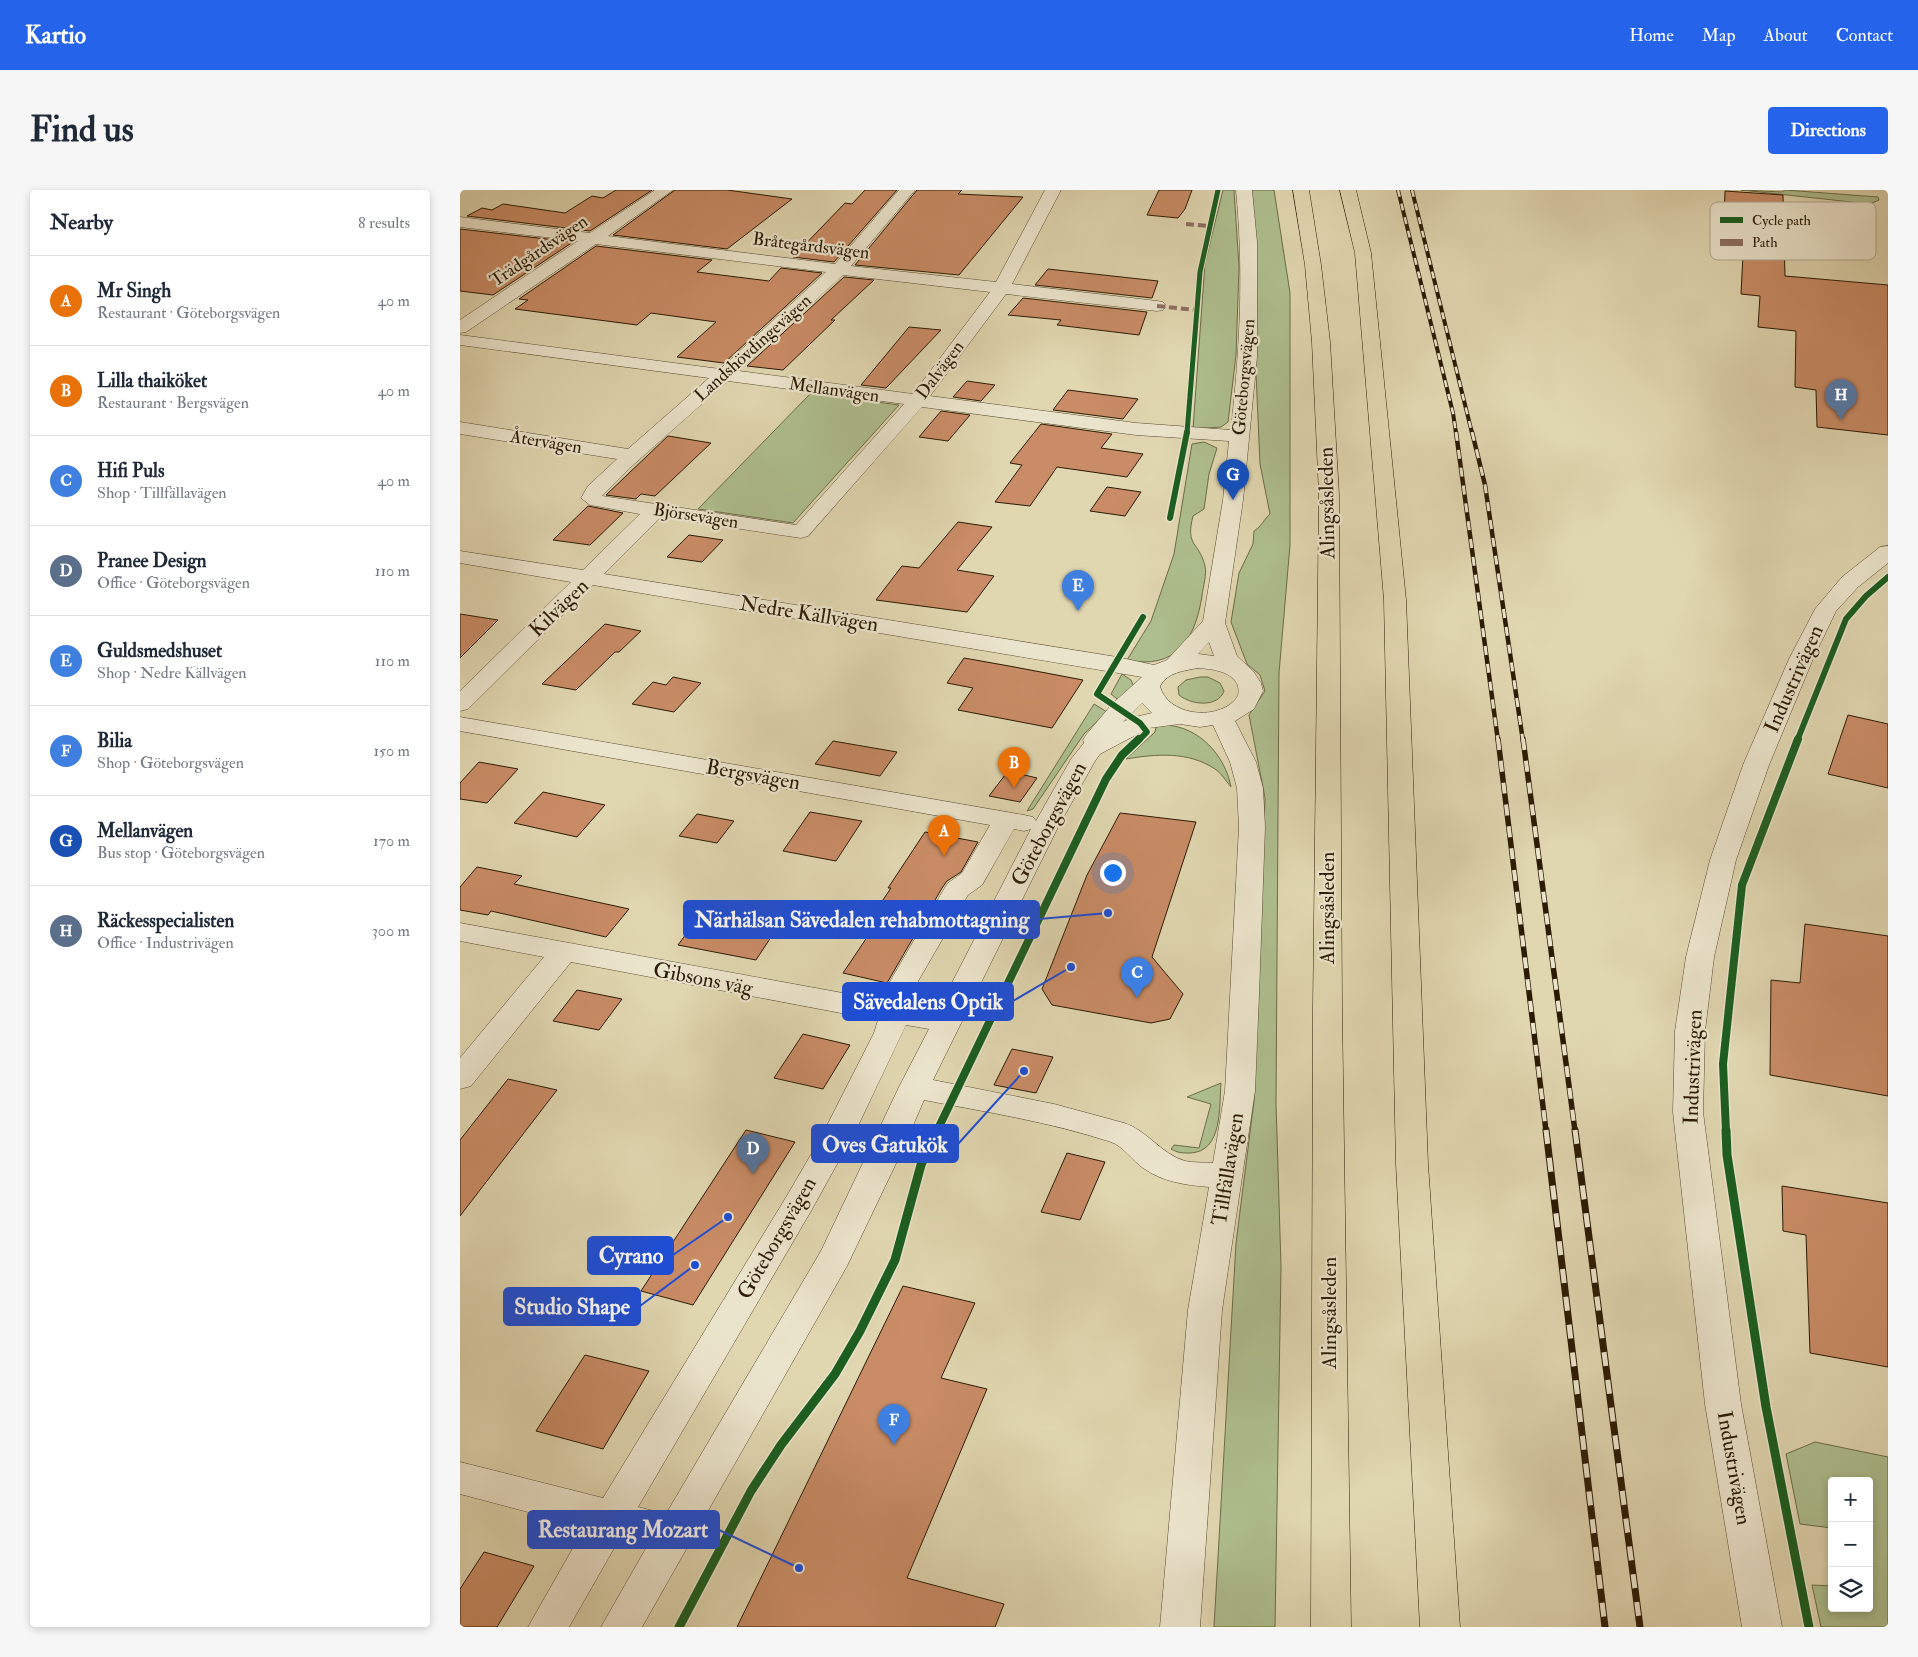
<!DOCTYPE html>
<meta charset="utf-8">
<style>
:root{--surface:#fff;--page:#f6f6f7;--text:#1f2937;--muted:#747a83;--line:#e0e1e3;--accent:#2563eb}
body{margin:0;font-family:"IM FELL Double Pica",serif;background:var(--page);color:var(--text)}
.controls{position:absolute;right:15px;bottom:15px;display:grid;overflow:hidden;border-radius:5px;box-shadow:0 2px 8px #0003}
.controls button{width:45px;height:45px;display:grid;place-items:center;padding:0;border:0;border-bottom:1px solid var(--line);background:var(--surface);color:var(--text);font:25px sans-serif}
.you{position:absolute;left:652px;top:682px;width:18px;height:18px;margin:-12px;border:4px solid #fff;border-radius:50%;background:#1a73e8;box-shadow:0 0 0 8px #1a73e833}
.badge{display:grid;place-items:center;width:32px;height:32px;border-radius:50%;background:var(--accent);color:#fff;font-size:16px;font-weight:700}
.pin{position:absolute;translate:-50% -41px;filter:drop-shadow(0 1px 2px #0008)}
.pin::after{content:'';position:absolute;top:26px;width:18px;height:15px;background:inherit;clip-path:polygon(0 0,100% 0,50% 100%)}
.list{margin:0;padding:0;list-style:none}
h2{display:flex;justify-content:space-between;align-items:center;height:65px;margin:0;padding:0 20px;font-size:21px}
h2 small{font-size:16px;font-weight:400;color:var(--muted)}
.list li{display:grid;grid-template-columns:32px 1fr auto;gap:15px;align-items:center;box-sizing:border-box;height:90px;padding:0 20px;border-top:1px solid var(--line)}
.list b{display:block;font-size:19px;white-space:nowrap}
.list p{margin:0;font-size:16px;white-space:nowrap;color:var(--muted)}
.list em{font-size:16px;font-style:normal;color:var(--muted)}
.icon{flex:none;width:28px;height:28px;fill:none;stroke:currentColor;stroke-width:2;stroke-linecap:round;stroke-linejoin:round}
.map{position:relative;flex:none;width:1428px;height:1437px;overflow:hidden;border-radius:5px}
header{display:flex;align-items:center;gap:30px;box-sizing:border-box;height:70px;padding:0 25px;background:var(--accent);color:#fff}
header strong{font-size:24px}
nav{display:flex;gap:28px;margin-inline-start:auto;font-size:18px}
.intro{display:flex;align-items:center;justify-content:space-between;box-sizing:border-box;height:120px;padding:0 30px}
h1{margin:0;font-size:35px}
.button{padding:12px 22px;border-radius:5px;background:var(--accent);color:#fff;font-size:18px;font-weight:700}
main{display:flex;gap:30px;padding:0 30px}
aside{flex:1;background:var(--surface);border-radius:5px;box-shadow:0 2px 8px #0003}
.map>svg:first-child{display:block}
</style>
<header>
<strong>Kartio</strong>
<nav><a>Home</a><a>Map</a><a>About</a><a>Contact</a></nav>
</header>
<div class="intro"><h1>Find us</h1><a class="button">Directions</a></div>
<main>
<aside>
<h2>Nearby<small>8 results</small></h2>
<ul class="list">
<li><span class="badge" style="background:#e8710a">A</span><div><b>Mr Singh</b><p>Restaurant · Göteborgsvägen</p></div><em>40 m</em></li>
<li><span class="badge" style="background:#e8710a">B</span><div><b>Lilla thaiköket</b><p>Restaurant · Bergsvägen</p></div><em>40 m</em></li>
<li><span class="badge" style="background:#3f7fe0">C</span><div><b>Hifi Puls</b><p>Shop · Tillfällavägen</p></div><em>40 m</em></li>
<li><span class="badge" style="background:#5c6f8a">D</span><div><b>Pranee Design</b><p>Office · Göteborgsvägen</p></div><em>110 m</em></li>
<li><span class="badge" style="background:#3f7fe0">E</span><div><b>Guldsmedshuset</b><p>Shop · Nedre Källvägen</p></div><em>110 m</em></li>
<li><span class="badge" style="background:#3f7fe0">F</span><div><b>Bilia</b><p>Shop · Göteborgsvägen</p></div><em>150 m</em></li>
<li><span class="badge" style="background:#1a4fb4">G</span><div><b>Mellanvägen</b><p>Bus stop · Göteborgsvägen</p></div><em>170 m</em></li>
<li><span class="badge" style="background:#5c6f8a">H</span><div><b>Räckesspecialisten</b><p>Office · Industrivägen</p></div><em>300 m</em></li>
</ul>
</aside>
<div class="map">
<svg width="1428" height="1437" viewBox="0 0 1428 1437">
<rect width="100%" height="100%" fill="#e0d6b0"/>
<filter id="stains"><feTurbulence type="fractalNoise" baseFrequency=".004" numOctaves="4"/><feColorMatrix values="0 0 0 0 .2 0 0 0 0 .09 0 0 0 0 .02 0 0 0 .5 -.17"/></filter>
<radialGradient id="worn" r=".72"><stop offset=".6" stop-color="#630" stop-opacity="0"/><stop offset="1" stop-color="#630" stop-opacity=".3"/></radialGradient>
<g fill="#aebe8e" stroke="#6c6c48">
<path d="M 763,0 L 774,0 L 779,77 L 776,165 L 768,232 L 761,237 L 733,239 L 745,73 Z"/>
<path d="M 788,0 L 814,0 L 830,103 L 830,355 L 819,483 L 816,913 L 821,1077 L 815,1437 L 754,1437 L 776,1053 L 794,911 L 805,608 L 789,525 L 805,501 L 800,485 L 787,474 L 771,432 L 779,383 L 793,354 L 794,341 C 802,336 804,329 810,324 L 800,274 Z"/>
<path d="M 1281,0 L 1322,2 L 1325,0 L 1418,7 L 1419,10 L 1410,14 Z"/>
<path d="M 351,203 L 439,215 L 333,333 L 238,319 Z"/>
<path d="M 744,252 L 757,258 L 749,284 L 744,319 L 733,326 C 725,357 739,351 745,376 C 747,384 743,397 742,406 C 735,450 716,480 667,470 L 691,431 L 714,364 L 732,254 Z"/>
<path d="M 662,484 L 671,490 L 675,499 L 661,512 L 651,504 Z"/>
<path d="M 740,487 L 748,487 L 760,493 L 764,501 C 758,518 731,515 719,505 L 718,497 L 726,490 Z"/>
<path d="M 634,514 L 647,522 L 624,544 L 573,619 L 567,621 Z"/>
<path d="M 706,535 C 739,537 765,565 771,597 C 766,591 761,583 755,579 C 728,561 696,564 666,569 L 695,542 L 696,537 Z"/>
<path d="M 761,893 C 759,917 763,962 730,963 C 722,963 718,963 711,959 L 714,955 L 739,958 L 751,914 L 727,907 Z"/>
<path d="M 1355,1252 L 1428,1267 L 1428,1437 L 1361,1437 L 1352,1395 L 1372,1396 L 1372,1418 L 1409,1418 L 1409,1291 L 1372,1291 L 1372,1338 L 1340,1334 L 1326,1264 Z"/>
</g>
<g fill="#c98c66" stroke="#2b1b03">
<path d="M 156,0 L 192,0 L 130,41 L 7,26 L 22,18 L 32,20 L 43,14 L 105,23 L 132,6 L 143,8 Z"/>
<path d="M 215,0 L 267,0 L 332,9 L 267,59 L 153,45 Z"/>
<path d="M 405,0 L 437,0 L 374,72 L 333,67 L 385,13 L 392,14 Z"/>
<path d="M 457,0 L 502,0 L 498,4 L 563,7 L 499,85 L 395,75 Z"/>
<path d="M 699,0 L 732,0 L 725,19 L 718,28 L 687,25 Z"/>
<path d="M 1265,1 L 1323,5 L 1325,86 L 1428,95 L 1428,245 L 1357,237 L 1356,200 L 1335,197 L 1336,141 L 1298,137 L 1300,106 L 1281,104 L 1283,64 L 1263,62 Z"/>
<path d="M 0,39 L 113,52 L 33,105 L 0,101 Z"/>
<path d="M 136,56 L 252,70 L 237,82 L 309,91 L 321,78 L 362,83 L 264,173 L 217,167 L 256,132 L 191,123 L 177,135 L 55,119 L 68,110 L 59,109 Z"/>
<path d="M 588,79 L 698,91 L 692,108 L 575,95 Z"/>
<path d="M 384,87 L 414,90 L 371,130 L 375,130 L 323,180 L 287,176 Z"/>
<path d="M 563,108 L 687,122 L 679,145 L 597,135 L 601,130 L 548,125 Z"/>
<path d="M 449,137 L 481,140 L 426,198 L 401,195 Z"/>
<path d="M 507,191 L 535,195 L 521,211 L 493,207 Z"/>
<path d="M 608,200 L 678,209 L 663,229 L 593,220 Z"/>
<path d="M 481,221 L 510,225 L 488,251 L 459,247 Z"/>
<path d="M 581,234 L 652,244 L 641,258 L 683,264 L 667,287 L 597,277 L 570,316 L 535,312 L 562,275 L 550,273 Z"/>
<path d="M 208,246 L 251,253 L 195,306 L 181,304 L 176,309 L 146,305 Z"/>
<path d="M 647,297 L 681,302 L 665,326 L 630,321 Z"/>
<path d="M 128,316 L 163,323 L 130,355 L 93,350 Z"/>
<path d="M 498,332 L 532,337 L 497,380 L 534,386 L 507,422 L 416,410 L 442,376 L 459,378 Z"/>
<path d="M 229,345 L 263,350 L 242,372 L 207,367 Z"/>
<path d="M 0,424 L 38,430 L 0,468 Z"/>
<path d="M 145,434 L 181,441 L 159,462 L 155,462 L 116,500 L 82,494 Z"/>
<path d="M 504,468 L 549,476 L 623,490 L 592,538 L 498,520 L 513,498 L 487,493 Z"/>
<path d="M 213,487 L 241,493 L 214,522 L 172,514 L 193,492 L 206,495 Z"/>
<path d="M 1388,525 L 1428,534 L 1428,598 L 1368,584 Z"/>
<path d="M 373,551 L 437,562 L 420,586 L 355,574 Z"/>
<path d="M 19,572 L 58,579 L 27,613 L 0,609 L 0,593 Z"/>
<path d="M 548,581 L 577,588 L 560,612 L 529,606 Z"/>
<path d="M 83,602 L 145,615 L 117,647 L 54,633 Z"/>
<path d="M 350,622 L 402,631 L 376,671 L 323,661 Z"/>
<path d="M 660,623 L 736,632 L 692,767 L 723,804 L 710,829 L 691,833 L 592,815 L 582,799 L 627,685 Z"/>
<path d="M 237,624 L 274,631 L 257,653 L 219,646 Z"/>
<path d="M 465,642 L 518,652 L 501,682 L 487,691 L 482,698 L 427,793 L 383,783 L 420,728 L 412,726 L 431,698 L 428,698 Z"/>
<path d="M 17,677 L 62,686 L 54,694 L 169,719 L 146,747 L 31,721 L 28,725 L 0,720 L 0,697 Z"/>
<path d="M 243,721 L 319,735 L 296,770 L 218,755 Z"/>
<path d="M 1345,734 L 1428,746 L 1428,906 L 1310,885 L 1311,790 L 1340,793 Z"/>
<path d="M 117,800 L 162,809 L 139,840 L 93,831 Z"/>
<path d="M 343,844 L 390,855 L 363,899 L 314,888 Z"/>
<path d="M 552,859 L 593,867 L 576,903 L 534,895 Z"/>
<path d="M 48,889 L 97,900 L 0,1026 L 0,950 Z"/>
<path d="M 286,940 L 335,952 L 233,1115 L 181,1101 Z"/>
<path d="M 607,963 L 645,972 L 620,1030 L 581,1022 Z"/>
<path d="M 1322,996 L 1428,1013 L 1428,1177 L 1350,1163 L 1346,1045 L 1323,1041 Z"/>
<path d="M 443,1096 L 515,1113 L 481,1188 L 527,1199 L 447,1388 L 544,1414 L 535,1437 L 277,1437 Z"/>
<path d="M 125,1165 L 189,1181 L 143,1259 L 76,1241 Z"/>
<path d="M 24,1362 L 74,1376 L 37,1437 L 0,1437 L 0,1399 Z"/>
</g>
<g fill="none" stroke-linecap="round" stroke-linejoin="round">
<g stroke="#584a2e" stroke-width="1">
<g id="minor">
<path d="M 195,0 L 213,0 L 148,46 L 375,74 L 439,0 L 455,0 L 391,76 L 536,92 L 585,0 L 601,0 L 552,94 L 697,111 L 703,112 L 706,116 L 703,120 L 697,121 L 546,104 L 470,206 L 676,233 L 771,240 C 780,157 784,83 776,0 L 792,0 L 797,52 L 797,167 L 783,310 L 765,433 L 777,466 L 793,481 L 801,493 L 803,501 L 794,519 L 775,531 L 796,572 L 803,598 L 805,637 L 799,805 L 795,901 L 762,1120 L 740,1437 L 700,1437 L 728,1120 L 749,997 C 725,995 703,992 683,978 C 673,971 663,956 651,952 C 590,932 526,922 464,910 L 441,963 L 387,1076 L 182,1437 L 141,1437 L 189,1353 L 161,1346 L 109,1437 L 68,1437 L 125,1337 L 0,1304 L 0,1272 L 143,1308 L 328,1004 L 360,949 L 414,843 L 418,830 L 111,772 L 11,896 L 0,899 L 0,868 L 84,767 L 0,751 L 0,733 L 421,810 L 422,805 L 484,699 L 488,693 L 502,683 L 530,635 L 0,541 L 0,527 L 564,625 L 573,627 L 576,631 L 611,569 L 624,553 L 623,550 L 626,545 L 652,514 L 682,487 L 133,395 L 8,519 L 0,521 L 0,501 L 111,392 L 0,373 L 0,361 L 123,380 L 180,324 L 130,315 L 121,308 L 128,296 L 157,269 L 0,244 L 0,232 L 168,259 L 249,188 L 0,155 L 0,145 L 260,179 L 366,82 L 136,54 L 6,142 L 0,143 L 0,130 L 118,51 L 0,37 L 0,27 L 130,43 ZM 383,85 L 530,102 L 453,204 L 279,181 ZM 268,191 L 444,214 L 336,335 L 142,306 L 172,276 ZM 462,217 L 676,245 L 769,251 L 763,310 L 743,431 L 707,470 L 694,475 L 657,467 L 144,384 L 201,327 L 341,348 L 348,346 ZM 749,452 L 754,466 L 738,464 ZM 738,478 C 751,479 773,481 778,496 C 779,502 779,506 774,511 C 754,531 707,525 700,496 C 708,482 723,481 738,478 ZM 682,513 L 692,523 L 671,528 L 663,532 ZM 720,534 L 740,537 L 753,535 L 770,572 L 777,598 L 779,637 L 765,901 L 753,973 C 744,972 733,973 725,971 C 701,964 687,940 664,933 L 594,914 L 473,890 L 598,637 L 635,571 L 640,564 L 689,538 ZM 554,639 L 564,641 L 571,639 L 478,820 L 450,815 L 450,805 L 508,705 L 522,695 ZM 446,835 L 469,839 L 439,897 L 361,1061 L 206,1324 L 178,1317 L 351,1021 L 397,938 Z"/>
<path d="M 1428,356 L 1428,373 L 1398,397 L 1376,421 L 1353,469 L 1309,575 L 1276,670 L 1254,767 L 1245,841 L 1243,922 L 1281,1214 L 1322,1437 L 1282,1437 L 1245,1214 L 1213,922 L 1215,841 L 1226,767 L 1250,670 L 1283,575 L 1329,469 L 1355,419 L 1382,387 L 1420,357 Z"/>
</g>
</g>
<g stroke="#2b1b03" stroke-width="1">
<g id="highway">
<path d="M 833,0 L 849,0 L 861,75 L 870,152 L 879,305 L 882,819 L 891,1437 L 851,1437 L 853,819 L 859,305 L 852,152 L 845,75 Z"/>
<path d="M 880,0 L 896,0 L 911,63 L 946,410 L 968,974 L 1000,1437 L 960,1437 L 936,974 L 924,410 L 895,63 Z"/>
</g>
</g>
<use href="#minor" fill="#ebe4cc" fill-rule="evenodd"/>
<use href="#highway" fill="#e0d6b0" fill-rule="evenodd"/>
<g stroke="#2b1b03" stroke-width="4">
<g id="rail-far3">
<path d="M 938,0 L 993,223 L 996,243"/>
<path d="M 952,0 L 1012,243"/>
</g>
</g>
<g stroke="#2b1b03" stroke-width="4.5">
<g id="rail-far2">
<path d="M 996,242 L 1038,551"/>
<path d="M 1012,242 L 1025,295 L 1063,551"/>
</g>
</g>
<g stroke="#2b1b03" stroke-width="5.5">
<g id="rail-far1">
<path d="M 1038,549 L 1086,941"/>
<path d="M 1063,549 L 1115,941"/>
</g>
</g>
<g stroke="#2b1b03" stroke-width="7">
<g id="rail">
<path d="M 1086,940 L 1145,1437"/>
<path d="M 1115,940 L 1180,1437"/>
</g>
</g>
<use href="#rail-far3" stroke="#ebe4cc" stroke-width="2.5" stroke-dasharray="7" stroke-linecap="butt"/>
<use href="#rail-far2" stroke="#ebe4cc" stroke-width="3" stroke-dasharray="9" stroke-linecap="butt"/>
<use href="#rail-far1" stroke="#ebe4cc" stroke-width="4" stroke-dasharray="11" stroke-linecap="butt"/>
<use href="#rail" stroke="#ebe4cc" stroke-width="5" stroke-dasharray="14" stroke-linecap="butt"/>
<g stroke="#8d6e63" stroke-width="4" stroke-dasharray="8 4" stroke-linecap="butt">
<path d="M 726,34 L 749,36"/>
<path d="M 697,116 L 737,120"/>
</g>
<g stroke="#ebe4cc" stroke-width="7">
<path id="cycleway-far3" d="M 727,243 L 740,82 L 758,0"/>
</g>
<g stroke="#ebe4cc" stroke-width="9">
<g id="cycleway-far2">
<path d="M 710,328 L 727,242"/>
<path d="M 678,551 L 687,542 L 680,533 L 637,504 L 683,427"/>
<path d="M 1337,551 L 1386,429 L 1406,406 L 1428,387"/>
</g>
</g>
<g stroke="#ebe4cc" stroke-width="11">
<g id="cycleway-far1">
<path d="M 477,941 L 646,589 L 662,565 L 679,549"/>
<path d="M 1266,941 L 1263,874 L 1282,695 L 1338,549"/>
</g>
</g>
<g stroke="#ebe4cc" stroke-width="12">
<g id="cycleway">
<path d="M 1266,940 L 1267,965 L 1306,1217 L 1349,1437"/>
<path d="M 219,1437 L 291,1301 L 321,1255 L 375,1184 L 400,1141 L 435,1070 L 461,975 L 477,940"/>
</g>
</g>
<use href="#cycleway-far3" stroke="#1b5e20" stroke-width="5"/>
<use href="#cycleway-far2" stroke="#1b5e20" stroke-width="6"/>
<use href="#cycleway-far1" stroke="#1b5e20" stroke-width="8"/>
<use href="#cycleway" stroke="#1b5e20" stroke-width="9"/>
</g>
<g text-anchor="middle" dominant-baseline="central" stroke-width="4.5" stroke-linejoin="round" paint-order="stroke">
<g font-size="18" fill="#2b1b03" stroke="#ebe4cc">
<text transform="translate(351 56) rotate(7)">Bråtegårdsvägen</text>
<text transform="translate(79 61) rotate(-34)">Trädgårdsvägen</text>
<text transform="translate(293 158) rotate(-42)">Landshövdingevägen</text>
<text transform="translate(480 180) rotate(-53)">Dalvägen</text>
<text transform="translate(784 187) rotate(-85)">Göteborgsvägen</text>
<text transform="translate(374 200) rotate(8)">Mellanvägen</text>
<text transform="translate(86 252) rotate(9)">Återvägen</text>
<text transform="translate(236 326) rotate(9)">Björsevägen</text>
</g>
<g font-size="21" fill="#2b1b03" stroke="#ebe4cc">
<text transform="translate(867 313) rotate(-91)">Alingsåsleden</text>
<text transform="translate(99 418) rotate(-44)">Kilvägen</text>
<text transform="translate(349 424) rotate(9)">Nedre Källvägen</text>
<text transform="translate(1334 489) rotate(-66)">Industrivägen</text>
<text transform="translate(293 585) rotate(10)">Bergsvägen</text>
<text transform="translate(589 634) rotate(-62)">Göteborgsvägen</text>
<text transform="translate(867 718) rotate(-90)">Alingsåsleden</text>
<text transform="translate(243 789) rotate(11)">Gibsons väg</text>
<text transform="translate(1233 877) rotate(-88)">Industrivägen</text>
<text transform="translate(768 979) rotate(-81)">Tillfällavägen</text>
<text transform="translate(317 1048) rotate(-60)">Göteborgsvägen</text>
<text transform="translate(869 1123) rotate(-90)">Alingsåsleden</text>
<text transform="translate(1274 1278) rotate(80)">Industrivägen</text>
</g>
</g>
<rect x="1250" y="12" width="166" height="58" rx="8" fill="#ebe4cc" stroke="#b1a890" stroke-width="1"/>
<rect x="1260" y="27" width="23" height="6" fill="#1b5e20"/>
<rect x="1260" y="49" width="23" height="7" fill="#8d6e63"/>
<g font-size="14" fill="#2b1b03">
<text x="1292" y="35">Cycle path</text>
<text x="1292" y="57">Path</text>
</g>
<path fill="none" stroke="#1d4ed8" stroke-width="2" d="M648 723L579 729M611 777L553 811M564 881L498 954M268 1027L213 1065M235 1075L180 1116M339 1378L259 1340"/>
<g fill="#1d4ed8" stroke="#ebe4cc" stroke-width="2">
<circle cx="648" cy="723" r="5"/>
<circle cx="611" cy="777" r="5"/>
<circle cx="564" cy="881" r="5"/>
<circle cx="268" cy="1027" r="5"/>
<circle cx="235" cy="1075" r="5"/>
<circle cx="339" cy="1378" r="5"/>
</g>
<g fill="#1d4ed8" stroke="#1d4ed8" stroke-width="2">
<rect x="224" y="711" width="355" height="37" rx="5"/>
<rect x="383" y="793" width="170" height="37" rx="5"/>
<rect x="352" y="935" width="146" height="37" rx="5"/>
<rect x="128" y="1047" width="85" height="37" rx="5"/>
<rect x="44" y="1098" width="136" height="37" rx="5"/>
<rect x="68" y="1321" width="191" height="37" rx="5"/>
</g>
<g font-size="22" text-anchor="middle" font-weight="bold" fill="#fff">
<text x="402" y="737">Närhälsan Sävedalen rehabmottagning</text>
<text x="468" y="819">Sävedalens Optik</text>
<text x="425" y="962">Oves Gatukök</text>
<text x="171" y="1073">Cyrano</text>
<text x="112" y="1124">Studio Shape</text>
<text x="163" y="1347">Restaurang Mozart</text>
</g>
<rect width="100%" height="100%" filter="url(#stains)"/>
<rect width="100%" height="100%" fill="url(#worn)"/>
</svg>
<div class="controls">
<button>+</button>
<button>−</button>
<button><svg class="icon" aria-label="layers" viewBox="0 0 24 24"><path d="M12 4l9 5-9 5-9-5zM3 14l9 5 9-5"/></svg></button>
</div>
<div class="you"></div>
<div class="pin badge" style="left:484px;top:666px;background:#e8710a">A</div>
<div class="pin badge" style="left:554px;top:598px;background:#e8710a">B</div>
<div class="pin badge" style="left:677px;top:808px;background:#3f7fe0">C</div>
<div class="pin badge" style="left:293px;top:984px;background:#5c6f8a">D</div>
<div class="pin badge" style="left:618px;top:421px;background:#3f7fe0">E</div>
<div class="pin badge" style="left:434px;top:1255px;background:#3f7fe0">F</div>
<div class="pin badge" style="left:773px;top:310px;background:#1a4fb4">G</div>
<div class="pin badge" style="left:1381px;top:230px;background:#5c6f8a">H</div>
</div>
</main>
